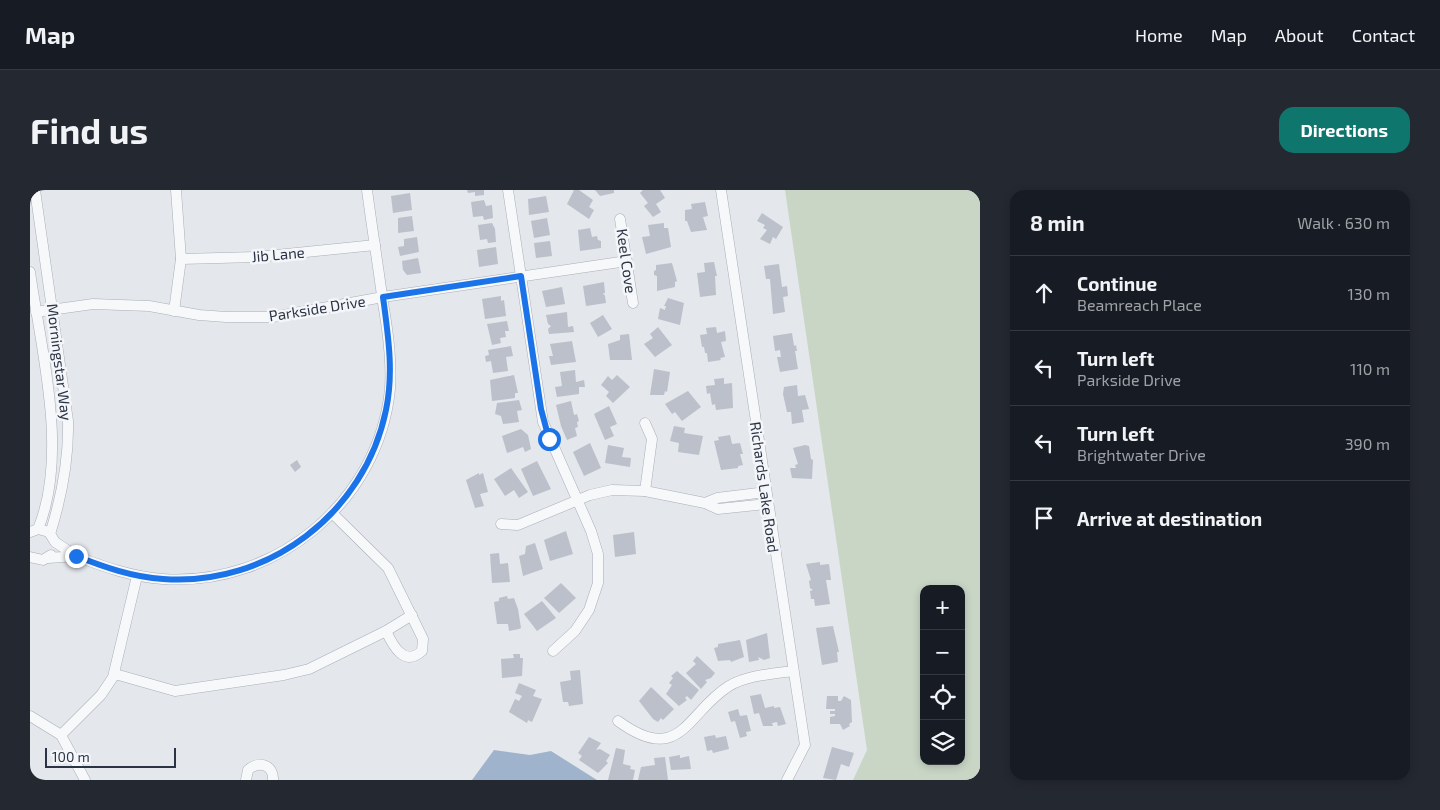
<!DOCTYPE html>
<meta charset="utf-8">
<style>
:root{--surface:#171b24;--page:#242831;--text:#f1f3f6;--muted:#9ea1a6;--line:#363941;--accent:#0f766e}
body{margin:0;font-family:"Exo 2",sans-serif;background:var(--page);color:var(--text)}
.controls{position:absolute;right:15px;bottom:15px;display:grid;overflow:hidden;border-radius:10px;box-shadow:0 2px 8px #0003}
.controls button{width:45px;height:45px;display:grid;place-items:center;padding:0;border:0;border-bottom:1px solid var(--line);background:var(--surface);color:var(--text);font:25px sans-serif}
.scale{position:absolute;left:15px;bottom:12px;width:131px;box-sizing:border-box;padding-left:5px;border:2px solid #2b3445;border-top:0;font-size:14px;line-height:18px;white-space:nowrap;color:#2b3445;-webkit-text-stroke:4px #f4f6f9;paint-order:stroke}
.stop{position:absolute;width:15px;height:15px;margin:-11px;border:4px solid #1a73e8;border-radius:50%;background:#fff}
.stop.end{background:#1a73e8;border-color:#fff;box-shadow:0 1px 5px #0008}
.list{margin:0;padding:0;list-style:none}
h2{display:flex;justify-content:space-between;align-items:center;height:65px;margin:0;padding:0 20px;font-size:21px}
h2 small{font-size:16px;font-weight:400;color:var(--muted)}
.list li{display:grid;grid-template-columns:32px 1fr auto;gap:15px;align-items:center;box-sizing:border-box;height:75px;padding:0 20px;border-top:1px solid var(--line)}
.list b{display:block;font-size:19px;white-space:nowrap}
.list p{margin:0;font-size:16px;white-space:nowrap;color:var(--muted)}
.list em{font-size:16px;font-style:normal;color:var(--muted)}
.icon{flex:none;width:28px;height:28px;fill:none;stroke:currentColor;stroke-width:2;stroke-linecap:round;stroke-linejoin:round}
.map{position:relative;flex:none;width:950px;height:590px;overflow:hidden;border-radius:15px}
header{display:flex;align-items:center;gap:30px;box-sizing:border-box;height:70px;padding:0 25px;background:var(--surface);border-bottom:1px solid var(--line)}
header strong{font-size:24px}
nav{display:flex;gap:28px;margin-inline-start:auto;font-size:18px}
.intro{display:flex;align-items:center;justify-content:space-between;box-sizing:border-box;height:120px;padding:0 30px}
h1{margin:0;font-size:35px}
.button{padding:12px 22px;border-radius:15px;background:var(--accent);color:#fff;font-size:18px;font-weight:700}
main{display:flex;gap:30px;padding:0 30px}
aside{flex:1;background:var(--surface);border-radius:15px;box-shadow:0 2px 8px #0003}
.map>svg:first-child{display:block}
</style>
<header>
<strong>Map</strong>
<nav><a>Home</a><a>Map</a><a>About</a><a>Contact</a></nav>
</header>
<div class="intro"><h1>Find us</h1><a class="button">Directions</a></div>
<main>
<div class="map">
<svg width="950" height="590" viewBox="0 0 950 590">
<rect width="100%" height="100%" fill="#e4e7ec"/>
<path fill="#c9d6c5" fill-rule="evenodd" d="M 755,0 L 950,0 L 950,590 L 823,590 L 837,560 ZM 894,399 L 931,399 L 931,571 L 894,571 Z"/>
<path fill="#9fb4cc" d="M 464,560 L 500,565 L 521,561 L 567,590 L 442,590 Z"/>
<g fill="#bbc0ca">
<path d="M 437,0 L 454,0 L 454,5 L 445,6 L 445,2 L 438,3 Z"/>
<path d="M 544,0 L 549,0 L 563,10 L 559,17 L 564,20 L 559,29 L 537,14 Z"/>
<path d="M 565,0 L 584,0 L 584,3 L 570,6 Z"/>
<path d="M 613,0 L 630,0 L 635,8 L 626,14 L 631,22 L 623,27 L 614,16 L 618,13 L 610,3 Z"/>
<path d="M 380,3 L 382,20 L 363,23 L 361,6 Z"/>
<path d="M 516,6 L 519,22 L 499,25 L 498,9 Z"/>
<path d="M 454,10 L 456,16 L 462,15 L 463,28 L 454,30 L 453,26 L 443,27 L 441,12 Z"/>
<path d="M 675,12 L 678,26 L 673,27 L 677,40 L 661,42 L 657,31 L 655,31 L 655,20 L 662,19 L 661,14 Z"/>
<path d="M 732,23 L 753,37 L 746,49 L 743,47 L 740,54 L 730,49 L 737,40 L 733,38 L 735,35 L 727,31 Z"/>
<path d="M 382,26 L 384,41 L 368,43 L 368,28 Z"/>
<path d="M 517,28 L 520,45 L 504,48 L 501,31 Z"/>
<path d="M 462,33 L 465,39 L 466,52 L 458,53 L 457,49 L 450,50 L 448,35 Z"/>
<path d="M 634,33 L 634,38 L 638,38 L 641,57 L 616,64 L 612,47 L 620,46 L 618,35 Z"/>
<path d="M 560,38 L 562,47 L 567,46 L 568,50 L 571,51 L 571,58 L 550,61 L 548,40 Z"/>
<path d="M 387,47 L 389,62 L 370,66 L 368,57 L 374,56 L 374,49 Z"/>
<path d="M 520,51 L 522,66 L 506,68 L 504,53 Z"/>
<path d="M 466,57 L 468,74 L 449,77 L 447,60 Z"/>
<path d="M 388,68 L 391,83 L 377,85 L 373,80 L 372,71 Z"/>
<path d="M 684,72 L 687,86 L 685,86 L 686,105 L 670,107 L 667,83 L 675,82 L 674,73 Z"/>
<path d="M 642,73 L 647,91 L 645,92 L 645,97 L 627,101 L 627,86 L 624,85 L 624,81 L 626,80 L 626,75 Z"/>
<path d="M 749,74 L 752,97 L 757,96 L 758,106 L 753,107 L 755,122 L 743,124 L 740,89 L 736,89 L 734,76 Z"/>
<path d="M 574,92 L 575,103 L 573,103 L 575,106 L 576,113 L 556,116 L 553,96 Z"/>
<path d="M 532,97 L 535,114 L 516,117 L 512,101 Z"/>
<path d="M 471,106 L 471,111 L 474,110 L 476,126 L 455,129 L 452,109 Z"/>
<path d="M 638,108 L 654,113 L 650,135 L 628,129 L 630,118 L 635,120 L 636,116 L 634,116 Z"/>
<path d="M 537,122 L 538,137 L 543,136 L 544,142 L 519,144 L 518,139 L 521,136 L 518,134 L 516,125 Z"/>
<path d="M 573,125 L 582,139 L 568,147 L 560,133 Z"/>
<path d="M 477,131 L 479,141 L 475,141 L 476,147 L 470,148 L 471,153 L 462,155 L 457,134 Z"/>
<path d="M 628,137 L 642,155 L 625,167 L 614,154 L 623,148 L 620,144 Z"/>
<path d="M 686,137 L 687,143 L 695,141 L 696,151 L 691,152 L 695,167 L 690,168 L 691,170 L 678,172 L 677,163 L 675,163 L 674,157 L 672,157 L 670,145 L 677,144 L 676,138 Z"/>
<path d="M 762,143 L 764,156 L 766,155 L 767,161 L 765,161 L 768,179 L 750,182 L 747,167 L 751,167 L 750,160 L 745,161 L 743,146 Z"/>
<path d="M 599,144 L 602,170 L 580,170 L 578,154 L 590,150 L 590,145 Z"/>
<path d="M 542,151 L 546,172 L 521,175 L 519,166 L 523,166 L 520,154 Z"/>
<path d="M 481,156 L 483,166 L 476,167 L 478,181 L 463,183 L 461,171 L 456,172 L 455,166 L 459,165 L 458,160 Z"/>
<path d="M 624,179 L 640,182 L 637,202 L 635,201 L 634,205 L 620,205 Z"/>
<path d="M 545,180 L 546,192 L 554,190 L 555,197 L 549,197 L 549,204 L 527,207 L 525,197 L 532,196 L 530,182 Z"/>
<path d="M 484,185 L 488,203 L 485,203 L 485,208 L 462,211 L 460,190 Z"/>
<path d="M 587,185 L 600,197 L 583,213 L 576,206 L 579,202 L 571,195 L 578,186 L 582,190 Z"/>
<path d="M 694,188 L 694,194 L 702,193 L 703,218 L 686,220 L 685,214 L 682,215 L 680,203 L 677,204 L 676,196 L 685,195 L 684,189 Z"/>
<path d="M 767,195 L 768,206 L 775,205 L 779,219 L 772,220 L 774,232 L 762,234 L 761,222 L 757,222 L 753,204 L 754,197 Z"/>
<path d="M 658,201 L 671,217 L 652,231 L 645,222 L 642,224 L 635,214 Z"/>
<path d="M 489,210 L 492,220 L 487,221 L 489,232 L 473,234 L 471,226 L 465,224 L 467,213 Z"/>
<path d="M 541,211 L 544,225 L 547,224 L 549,231 L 547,232 L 548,237 L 545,238 L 547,246 L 537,250 L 531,236 L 526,215 Z"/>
<path d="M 579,216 L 587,234 L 580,237 L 584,246 L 575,250 L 564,224 Z"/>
<path d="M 644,236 L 655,238 L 654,243 L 673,246 L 669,265 L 648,262 L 649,253 L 640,251 Z"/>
<path d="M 491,239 L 498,245 L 501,259 L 495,262 L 493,257 L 477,263 L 472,246 Z"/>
<path d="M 700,245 L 702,254 L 710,253 L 713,264 L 710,264 L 713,275 L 708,276 L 708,278 L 691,280 L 684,251 L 689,250 L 688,247 Z"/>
<path d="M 560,253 L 571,278 L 554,286 L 543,262 Z"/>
<path d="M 578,255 L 594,258 L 592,267 L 601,268 L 600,277 L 575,273 Z"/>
<path d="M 775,255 L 779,256 L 781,269 L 783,270 L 782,289 L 762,288 L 760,278 L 766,278 L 765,275 L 768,274 L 763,258 Z"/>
<path d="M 267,270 L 271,277 L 265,282 L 260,275 Z"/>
<path d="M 507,271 L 521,299 L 503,306 L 491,279 Z"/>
<path d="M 481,278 L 498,302 L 489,308 L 484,300 L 475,306 L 464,289 Z"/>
<path d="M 449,283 L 449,285 L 453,283 L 458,302 L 450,304 L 454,316 L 445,318 L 436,290 Z"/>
<path d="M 536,341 L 543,364 L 520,371 L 514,350 Z"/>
<path d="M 604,342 L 606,364 L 585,367 L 583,345 Z"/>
<path d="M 505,353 L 513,379 L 493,386 L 489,366 L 495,364 L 496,356 Z"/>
<path d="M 469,363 L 470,374 L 478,373 L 480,392 L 462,393 L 460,364 Z"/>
<path d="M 790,372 L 790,375 L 799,374 L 801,390 L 796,390 L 800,414 L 785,416 L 784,409 L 781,409 L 780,401 L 783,400 L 780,398 L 779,391 L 781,390 L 776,374 Z"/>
<path d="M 531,393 L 546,408 L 529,423 L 514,408 Z"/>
<path d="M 477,406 L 478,409 L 484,408 L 488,419 L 491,438 L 489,439 L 479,441 L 478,434 L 467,434 L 464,412 L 469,411 L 469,408 Z"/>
<path d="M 512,411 L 526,428 L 507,441 L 494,424 Z"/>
<path d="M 803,436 L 809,462 L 807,462 L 808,472 L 792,475 L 786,438 Z"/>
<path d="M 737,443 L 740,468 L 734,470 L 728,467 L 729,470 L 719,472 L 716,450 Z"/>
<path d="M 710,450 L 714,467 L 701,472 L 700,470 L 688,471 L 684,458 L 688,457 L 688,454 Z"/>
<path d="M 483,464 L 490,464 L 490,468 L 493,468 L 492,486 L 472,488 L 471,469 L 484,468 Z"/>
<path d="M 667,466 L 685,483 L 681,488 L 675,490 L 677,492 L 671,499 L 656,483 L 666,474 L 663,471 Z"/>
<path d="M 550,480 L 553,514 L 539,516 L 538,512 L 533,512 L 530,492 L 541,490 L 540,481 Z"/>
<path d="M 647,481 L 669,500 L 661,510 L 657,506 L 655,508 L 657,510 L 649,516 L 636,504 L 642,495 L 639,493 L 643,488 L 641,486 Z"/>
<path d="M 489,493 L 506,500 L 503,506 L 512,509 L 502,532 L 498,530 L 497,533 L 479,522 L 485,509 L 489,511 L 492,506 L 485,503 Z"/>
<path d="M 621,497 L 644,519 L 633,530 L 631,528 L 628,532 L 623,529 L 609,511 Z"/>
<path d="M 731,504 L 735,518 L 744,516 L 744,518 L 750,517 L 756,534 L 748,536 L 747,532 L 742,533 L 743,536 L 733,536 L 729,523 L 724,524 L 720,506 Z"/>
<path d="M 797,506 L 808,506 L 808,511 L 811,511 L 814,506 L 821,510 L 822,532 L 819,534 L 820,536 L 813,540 L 810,534 L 800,534 L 800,527 L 805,526 L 805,524 L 800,524 L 800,521 L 805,521 L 805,519 L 796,519 Z"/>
<path d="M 708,519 L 710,526 L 717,525 L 721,541 L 716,542 L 717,546 L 710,548 L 705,531 L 701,532 L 698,522 Z"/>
<path d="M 685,545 L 686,548 L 696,546 L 699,559 L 683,563 L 682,560 L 677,561 L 674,547 Z"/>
<path d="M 559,547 L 571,553 L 566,560 L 570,559 L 580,565 L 576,571 L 578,573 L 568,583 L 549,570 L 552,566 L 548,563 Z"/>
<path d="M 802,557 L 824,563 L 819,577 L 811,574 L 806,590 L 793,588 Z"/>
<path d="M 586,558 L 595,560 L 593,574 L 601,576 L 600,579 L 605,580 L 603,590 L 578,590 Z"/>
<path d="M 650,565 L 650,568 L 659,566 L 661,579 L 641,580 L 639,567 Z"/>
<path d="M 635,567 L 638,590 L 608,590 L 611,577 L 625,575 L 624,568 Z"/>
</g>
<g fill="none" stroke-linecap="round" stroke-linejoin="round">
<g stroke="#a9aeb7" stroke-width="11">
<g id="minor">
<path d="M 5,0 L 38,231 C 39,271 32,306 20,344"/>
<path d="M 478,0 L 513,232 L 561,341 L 568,364 L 568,393 L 559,420 L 545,441 L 523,461"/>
<path d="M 691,0 L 775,555 L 757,590"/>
<path d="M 590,29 L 603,113"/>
<path d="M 151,69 L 227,67 L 345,55"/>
<path d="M 0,82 C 11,160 39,264 8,339"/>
<path d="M 144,121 L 151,69 L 146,0"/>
<path d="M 6,122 L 63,114 L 119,116 L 169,125 L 196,127 L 243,127 L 353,107 L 597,71"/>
<path d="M 615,301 L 622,249 L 615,233"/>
<path d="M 675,313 L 687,308 L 736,302"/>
<path d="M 302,323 L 358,378 L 393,449 L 392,461 C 374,477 363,456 356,441"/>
<path d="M 471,334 L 488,335 L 560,305 L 582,300 L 615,301 L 675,313 L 688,319 L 737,314"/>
<path d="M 0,342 L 8,339 L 19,342 L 25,352 L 46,366 L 18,368"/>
<path d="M 46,366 C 74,377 103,387 133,389 C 245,397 349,312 360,199 C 362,170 358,142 353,113 C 348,75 342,38 337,0"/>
<path d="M 0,367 L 13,370 L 21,365"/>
<path d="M 85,484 L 145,501 L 254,485 L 279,479 L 356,441 L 382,425"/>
<path d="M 0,526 L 31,545 L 55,590"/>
<path d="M 588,531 C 651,577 656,523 699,496 C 718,485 742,484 763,481"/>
<path d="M 31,545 L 71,505 L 83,487 L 107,386"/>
<path d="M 216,590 L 218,580 C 229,570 244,575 243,590"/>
</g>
</g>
<use href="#minor" stroke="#f7f8fa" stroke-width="10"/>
</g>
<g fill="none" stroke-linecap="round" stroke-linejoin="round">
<path stroke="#1a73e8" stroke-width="6" d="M 46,366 C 74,377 102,387 133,389 C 238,397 335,323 356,220 C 364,182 358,145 353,107 L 491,86 L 511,219 L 519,249"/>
</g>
<g text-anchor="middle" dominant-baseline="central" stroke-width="5" stroke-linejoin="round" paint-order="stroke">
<g font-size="15" fill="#2b3445" stroke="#f4f6f9">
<text transform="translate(248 64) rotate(-5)">Jib Lane</text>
<text transform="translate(597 71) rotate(82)">Keel Cove</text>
<text transform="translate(287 118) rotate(-9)">Parkside Drive</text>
<text transform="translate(30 172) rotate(83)">Morningstar Way</text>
<text transform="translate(735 297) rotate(82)">Richards Lake Road</text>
</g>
</g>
</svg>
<div class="controls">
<button>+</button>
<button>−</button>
<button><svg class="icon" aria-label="locate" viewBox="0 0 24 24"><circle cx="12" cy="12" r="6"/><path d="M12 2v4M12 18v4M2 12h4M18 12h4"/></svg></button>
<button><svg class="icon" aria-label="layers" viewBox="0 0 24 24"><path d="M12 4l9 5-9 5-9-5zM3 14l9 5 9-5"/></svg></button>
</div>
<div class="scale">100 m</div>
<div class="stop" style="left:519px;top:249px"></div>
<div class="stop end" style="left:46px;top:366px"></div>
</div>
<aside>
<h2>8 min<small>Walk · 630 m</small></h2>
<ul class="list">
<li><svg class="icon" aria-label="ahead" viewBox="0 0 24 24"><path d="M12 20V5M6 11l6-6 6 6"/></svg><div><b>Continue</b><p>Beamreach Place</p></div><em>130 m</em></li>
<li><svg class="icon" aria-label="left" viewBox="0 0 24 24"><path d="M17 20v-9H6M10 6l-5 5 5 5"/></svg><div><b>Turn left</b><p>Parkside Drive</p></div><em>110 m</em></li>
<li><svg class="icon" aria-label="left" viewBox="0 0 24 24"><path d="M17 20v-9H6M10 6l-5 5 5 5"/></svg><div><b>Turn left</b><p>Brightwater Drive</p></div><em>390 m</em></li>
<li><svg class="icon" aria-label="arrive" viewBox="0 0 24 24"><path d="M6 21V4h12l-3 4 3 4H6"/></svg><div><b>Arrive at destination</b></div></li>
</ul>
</aside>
</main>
